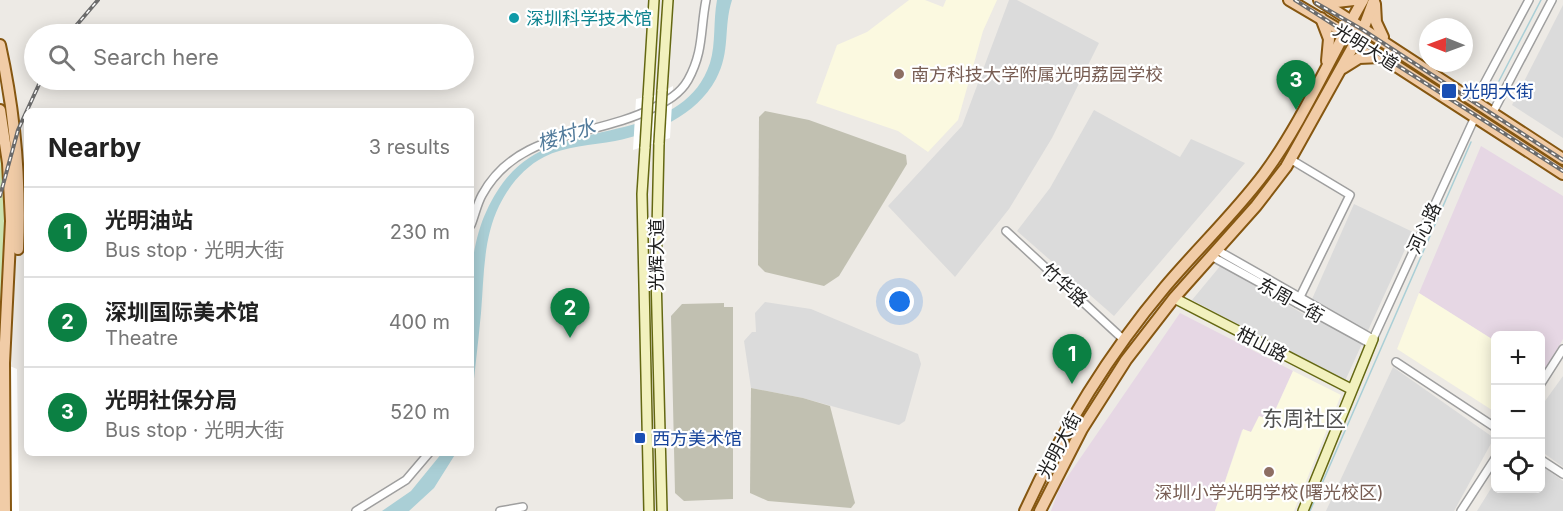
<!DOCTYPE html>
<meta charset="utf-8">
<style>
:root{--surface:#fff;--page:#f6f6f6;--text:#222;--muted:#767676;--line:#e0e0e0;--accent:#0b8043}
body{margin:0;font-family:Inter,"Noto Sans SC",sans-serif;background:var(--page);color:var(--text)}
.controls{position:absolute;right:18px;bottom:18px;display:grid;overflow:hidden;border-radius:9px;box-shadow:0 3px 15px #0003}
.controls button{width:54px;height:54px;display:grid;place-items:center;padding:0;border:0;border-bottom:2px solid var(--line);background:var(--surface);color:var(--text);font:30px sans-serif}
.compass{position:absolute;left:1419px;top:18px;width:54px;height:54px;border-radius:50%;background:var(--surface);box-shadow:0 3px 15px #0003;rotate:271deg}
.you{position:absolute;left:900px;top:302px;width:21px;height:21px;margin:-15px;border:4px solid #fff;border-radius:50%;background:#1a73e8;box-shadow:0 0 0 9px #1a73e833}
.badge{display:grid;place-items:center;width:39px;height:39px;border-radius:50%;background:var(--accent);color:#fff;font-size:20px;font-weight:700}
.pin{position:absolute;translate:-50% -50px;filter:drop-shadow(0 2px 3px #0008)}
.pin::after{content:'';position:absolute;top:32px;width:21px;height:18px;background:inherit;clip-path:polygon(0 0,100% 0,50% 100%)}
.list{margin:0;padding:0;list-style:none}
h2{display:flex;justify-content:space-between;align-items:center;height:78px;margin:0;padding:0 24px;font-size:26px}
h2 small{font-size:20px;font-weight:400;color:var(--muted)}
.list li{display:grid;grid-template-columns:39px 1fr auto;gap:18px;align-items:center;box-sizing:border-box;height:90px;padding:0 24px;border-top:2px solid var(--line)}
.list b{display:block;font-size:22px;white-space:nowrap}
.list p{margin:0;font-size:20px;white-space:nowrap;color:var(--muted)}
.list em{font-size:20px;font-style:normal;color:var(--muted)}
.icon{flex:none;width:33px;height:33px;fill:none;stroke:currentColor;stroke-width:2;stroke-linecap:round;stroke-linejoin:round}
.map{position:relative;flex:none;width:1563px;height:511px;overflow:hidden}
.search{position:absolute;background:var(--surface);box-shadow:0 3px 15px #0003;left:24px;top:24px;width:450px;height:66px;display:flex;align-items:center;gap:15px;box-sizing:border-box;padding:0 21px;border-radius:33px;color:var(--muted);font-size:22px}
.panel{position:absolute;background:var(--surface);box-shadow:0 3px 15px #0003;left:24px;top:108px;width:450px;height:348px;border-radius:9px}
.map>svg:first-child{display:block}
</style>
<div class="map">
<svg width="1563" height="511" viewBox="0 0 1563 511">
<rect width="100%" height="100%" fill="#edeae5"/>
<g fill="#dbdbdb">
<path d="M 1009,0 L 1017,0 L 1099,43 L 1052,138 L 1009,209 L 955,277 L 888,206 L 962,126 Z"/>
<path d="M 1563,5 L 1563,138 L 1512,105 Z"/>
<path d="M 1094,110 L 1180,157 L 1191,139 L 1245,163 L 1114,316 L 1017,231 L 1050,188 Z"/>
<path d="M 1354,204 L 1413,232 L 1345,381 L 1192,300 L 1221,265 L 1305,315 Z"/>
<path d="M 765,302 L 811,309 L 918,354 L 921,364 L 905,421 L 899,425 L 803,398 L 751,388 L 744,341 L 752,332 L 756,332 L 755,313 Z"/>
<path d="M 1393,367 L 1494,438 L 1454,511 L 1326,511 Z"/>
<path d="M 1563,376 L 1563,467 L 1541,451 L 1540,408 Z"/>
<path d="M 1541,465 L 1563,481 L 1563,511 L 1477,511 L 1495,482 L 1496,488 L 1540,488 Z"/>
</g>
<g fill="#e6d7e4">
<path d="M 1481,146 L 1563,196 L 1563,339 L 1544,372 L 1541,370 L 1540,336 L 1496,336 L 1495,341 L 1419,293 Z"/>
<path d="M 1180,313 L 1293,371 L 1270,421 L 1251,432 L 1242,430 L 1215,511 L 1051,511 L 1059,489 Z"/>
</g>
<g fill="#fbf9e0">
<path d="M 909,0 L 925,0 L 943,7 L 946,0 L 997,0 L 983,31 L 958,120 L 928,152 L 898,131 L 816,103 L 837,45 L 867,32 Z"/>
<path d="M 1419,293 L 1495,341 L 1495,412 L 1397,349 Z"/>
<path d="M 1293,371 L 1341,395 L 1294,511 L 1215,511 L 1243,429 L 1251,432 L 1259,416 L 1271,420 Z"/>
</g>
<g fill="#c1c0b1">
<path d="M 765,111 L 809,120 L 906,155 L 907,164 L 839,276 L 824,286 L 765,272 L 758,265 L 759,117 Z"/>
<path d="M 724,303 L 724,307 L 733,307 L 733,499 L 684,501 L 675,493 L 671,316 L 682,304 Z"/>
<path d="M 751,388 L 803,398 L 830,406 L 855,503 L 851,508 L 768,501 L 750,493 Z"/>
</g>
<path fill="#cce2b0" d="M 0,138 L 8,230 L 0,322 Z"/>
<g fill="#aacfd6">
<path d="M 717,0 L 732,0 C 723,28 731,51 716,79 C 696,116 654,133 615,141 C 592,145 565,146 544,157 C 524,167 508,187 499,206 C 483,239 484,277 481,313 C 478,345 474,376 471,408 C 471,348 461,264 487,210 C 496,190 510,170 529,158 C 584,121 685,139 710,63 C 716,43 713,21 717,0 Z"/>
<path d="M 442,453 L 456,453 L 434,488 L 409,511 L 382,511 L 411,491 Z"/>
</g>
<g fill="#fff">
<path d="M 673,86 L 670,138 L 633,150 L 636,99 L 655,95 Z"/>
<path d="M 0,362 L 17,369 L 19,511 L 0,511 Z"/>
</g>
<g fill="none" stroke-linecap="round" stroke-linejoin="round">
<g stroke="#aacfd6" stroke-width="1.5">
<path d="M 1499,81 L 1541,0"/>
<path d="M 1310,511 L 1471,142"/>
</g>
<g stroke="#9f9f9f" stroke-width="10">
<g id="street">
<path d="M 1475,101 L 1529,0"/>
<path d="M 1493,112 L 1552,0"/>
<path d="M 1290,159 L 1350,195 L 1297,303"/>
<path d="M 471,225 C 475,215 477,204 482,195 C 518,129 595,138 653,108 C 667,101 680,94 688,80 C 704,51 700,30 706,0"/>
<path d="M 1006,231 L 1124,340"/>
<path d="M 1217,250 L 1373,339 L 1475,117"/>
<path d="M 1211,256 L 1371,344"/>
<path d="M 1396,362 L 1496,428"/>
<path d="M 1540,385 L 1563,349"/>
<path d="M 1540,459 L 1563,474"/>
<path d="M 356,511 L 406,480 L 429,453"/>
<path d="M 500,511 L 523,507"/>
<path d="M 1461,511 L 1496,457"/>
</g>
</g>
<g stroke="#646812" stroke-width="12">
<g id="secondary">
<path d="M 662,91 L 668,0"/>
<path d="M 648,97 L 654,0"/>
<path d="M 659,143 L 656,274 L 662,511"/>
<path d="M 645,147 L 642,194 L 649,511"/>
<path d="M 1174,298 L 1351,389"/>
<path d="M 1303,511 L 1373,339"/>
</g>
</g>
<g stroke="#865711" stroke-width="14">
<g id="primary">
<path d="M 1289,0 L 1345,33 L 1563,174"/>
<path d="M 1319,0 L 1563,159"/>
<path d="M 1328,3 L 1354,0"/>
<path d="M 1375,4 L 1376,22 L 1383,37"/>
<path d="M 1321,18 L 1329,39 L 1327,61"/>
<path d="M 0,45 C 15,113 21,181 18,249"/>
<path d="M 1343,68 L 1359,58 L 1381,57"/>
<path d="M 0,110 L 8,163 L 11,221 L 4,363 L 5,511"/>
<path d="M 1025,511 C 1062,430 1108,355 1165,287 C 1197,249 1234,214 1264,174 C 1303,121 1330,57 1363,0"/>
<path d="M 1040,511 L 1082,429 L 1126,360 L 1174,298 L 1256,206 L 1286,167 L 1364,27 L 1374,0"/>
</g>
</g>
<use href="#street" stroke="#fff" stroke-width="7"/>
<use href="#secondary" stroke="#f2f1be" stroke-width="9"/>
<use href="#primary" stroke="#f1cca7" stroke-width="10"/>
<g stroke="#6c6c6c" stroke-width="4">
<g id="rail">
<path d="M 1295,0 L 1563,171"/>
<path d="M 1316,3 L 1363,30 L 1563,160"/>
<path d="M 69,34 L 98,0"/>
<path d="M 0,196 L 18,130 L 41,80"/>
</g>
</g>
<use href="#rail" stroke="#fff" stroke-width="1.5" stroke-dasharray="4.5" stroke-linecap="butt"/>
<g stroke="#646812" stroke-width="12" stroke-linecap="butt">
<g id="secondary-bridge">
<path d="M 659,143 L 662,91"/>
<path d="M 645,147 L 648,97"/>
</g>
</g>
<use href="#secondary-bridge" stroke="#f2f1be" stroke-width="9"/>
</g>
<circle fill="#0f9aa8" stroke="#fff" stroke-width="2" cx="514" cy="18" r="6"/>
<g fill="#8d6e63" stroke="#fff" stroke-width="2">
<circle cx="899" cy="74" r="6"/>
<circle cx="1269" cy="472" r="6"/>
</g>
<g fill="#1a4fb4" stroke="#fff" stroke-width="2">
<rect x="1441" y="83" width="16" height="16" rx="3"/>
<rect x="634" y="432" width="12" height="12" rx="3"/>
</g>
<g text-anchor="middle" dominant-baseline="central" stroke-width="4.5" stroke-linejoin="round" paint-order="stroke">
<g font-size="18" fill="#0d838f" stroke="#fff" text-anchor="start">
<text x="526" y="18">深圳科学技术馆</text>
</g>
<g font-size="18" fill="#1e1e1e" stroke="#fff">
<text transform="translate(1366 47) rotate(32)">光明大道</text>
<text transform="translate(1424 228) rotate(-65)">河心路</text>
<text transform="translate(656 255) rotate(-90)">光辉大道</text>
<text transform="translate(1065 285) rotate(42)">竹华路</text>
<text transform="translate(1291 300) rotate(29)">东周一街</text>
<text transform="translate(1262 344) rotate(27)">柑山路</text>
<text transform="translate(1059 445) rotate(-62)">光明大街</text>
</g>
<g font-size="18" fill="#785e54" stroke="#fff" text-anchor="start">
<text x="911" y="74">南方科技大学附属光明荔园学校</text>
<text x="1269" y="492" text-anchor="middle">深圳小学光明学校(曙光校区)</text>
</g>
<g font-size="18" fill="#164399" stroke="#fff" text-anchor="start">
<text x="1462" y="91">光明大街</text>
<text x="652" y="438">西方美术馆</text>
</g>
<g font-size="20" font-style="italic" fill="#527b9b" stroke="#fff">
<text transform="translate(566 135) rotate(-18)">楼村水</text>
</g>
<g font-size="21" fill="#515151" stroke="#fff">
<text x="1304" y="418">东周社区</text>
</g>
</g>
</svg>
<div class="controls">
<button>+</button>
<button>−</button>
<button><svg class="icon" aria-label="locate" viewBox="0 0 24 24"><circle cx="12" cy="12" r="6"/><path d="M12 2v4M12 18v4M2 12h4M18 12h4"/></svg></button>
</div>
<svg class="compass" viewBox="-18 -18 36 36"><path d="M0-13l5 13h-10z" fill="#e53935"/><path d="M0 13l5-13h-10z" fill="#767676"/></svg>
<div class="you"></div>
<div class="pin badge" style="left:1072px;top:384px">1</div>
<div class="pin badge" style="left:570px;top:338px">2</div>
<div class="pin badge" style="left:1296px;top:110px">3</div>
<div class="search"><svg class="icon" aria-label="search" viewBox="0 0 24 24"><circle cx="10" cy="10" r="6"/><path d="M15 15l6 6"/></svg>Search here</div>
<section class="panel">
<h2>Nearby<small>3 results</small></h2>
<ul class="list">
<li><span class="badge">1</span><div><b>光明油站</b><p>Bus stop · 光明大街</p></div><em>230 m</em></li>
<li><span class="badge">2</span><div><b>深圳国际美术馆</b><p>Theatre</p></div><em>400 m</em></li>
<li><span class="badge">3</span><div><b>光明社保分局</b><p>Bus stop · 光明大街</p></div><em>520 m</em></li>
</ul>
</section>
</div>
